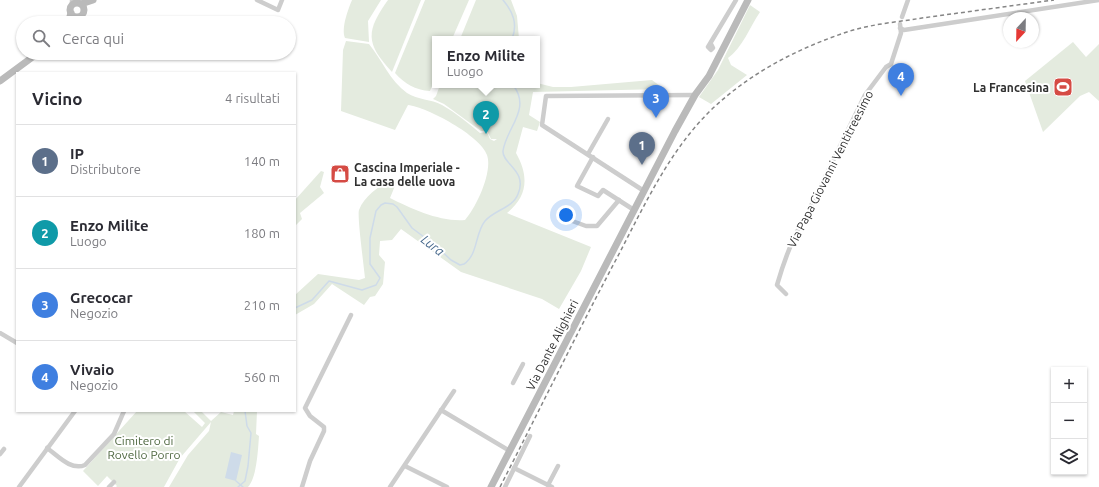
<!DOCTYPE html>
<html lang="it">
<meta charset="utf-8">
<style>
:root{--surface:#fff;--page:#f2f2f3;--text:#2b2b33;--muted:#7c7c81;--line:#e1e1e2;--accent:#0f766e}
body{margin:0;font-family:Ubuntu,sans-serif;background:var(--page);color:var(--text)}
.controls{position:absolute;right:12px;bottom:12px;display:grid;overflow:hidden;border-radius:0px;box-shadow:0 1px 3px #0004}
.controls button{width:36px;height:36px;display:grid;place-items:center;padding:0;border:0;border-bottom:1px solid var(--line);background:var(--surface);color:var(--text);font:20px sans-serif}
.compass{position:absolute;left:1003px;top:12px;width:36px;height:36px;border-radius:50%;background:var(--surface);box-shadow:0 1px 3px #0004;rotate:202deg}
.you{position:absolute;left:566px;top:215px;width:14px;height:14px;margin:-10px;border:3px solid #fff;border-radius:50%;background:#1a73e8;box-shadow:0 0 0 6px #1a73e833}
.badge{display:grid;place-items:center;width:26px;height:26px;border-radius:50%;background:var(--accent);color:#fff;font-size:13px;font-weight:700}
.pin{position:absolute;translate:-50% -33px;filter:drop-shadow(0 1px 2px #0008)}
.pin::after{content:'';position:absolute;top:21px;width:14px;height:12px;background:inherit;clip-path:polygon(0 0,100% 0,50% 100%)}
.popup{position:absolute;left:432px;top:36px;width:108px;height:52px;box-sizing:border-box;display:grid;place-content:center;border-radius:0px;background:var(--surface);filter:drop-shadow(0 1px 3px #0005);font-size:13px;white-space:nowrap;color:var(--muted)}
.popup b{font-size:15px;color:var(--text)}
.popup::after{content:'';position:absolute;left:50%;top:100%;margin-left:-8px;border:8px solid transparent;border-top-color:var(--surface)}
.list{margin:0;padding:0;list-style:none}
h2{display:flex;justify-content:space-between;align-items:center;height:52px;margin:0;padding:0 16px;font-size:17px}
h2 small{font-size:13px;font-weight:400;color:var(--muted)}
.list li{display:grid;grid-template-columns:26px 1fr auto;gap:12px;align-items:center;box-sizing:border-box;height:72px;padding:0 16px;border-top:1px solid var(--line)}
.list b{display:block;font-size:15px;white-space:nowrap}
.list p{margin:0;font-size:13px;white-space:nowrap;color:var(--muted)}
.list em{font-size:13px;font-style:normal;color:var(--muted)}
.icon{flex:none;width:22px;height:22px;fill:none;stroke:currentColor;stroke-width:2;stroke-linecap:round;stroke-linejoin:round}
.map{position:relative;flex:none;width:1099px;height:487px;overflow:hidden}
.search{position:absolute;background:var(--surface);box-shadow:0 1px 3px #0004;left:16px;top:16px;width:280px;height:44px;display:flex;align-items:center;gap:10px;box-sizing:border-box;padding:0 14px;border-radius:22px;color:var(--muted);font-size:15px}
.panel{position:absolute;background:var(--surface);box-shadow:0 1px 3px #0004;left:16px;top:72px;width:280px;height:340px;border-radius:0px}
.map>svg:first-child{display:block}
</style>
<div class="map">
<svg width="1099" height="487" viewBox="0 0 1099 487">
<rect width="100%" height="100%" fill="#fff"/>
<g fill="#e4ebdf">
<path d="M 352,0 L 381,0 L 368,21 L 369,42 L 345,38 C 341,28 348,10 352,0 Z"/>
<path d="M 388,0 L 421,0 L 392,72 C 365,43 366,31 388,0 Z"/>
<path d="M 425,0 L 469,0 L 452,39 L 435,39 L 435,79 L 430,91 C 415,90 405,84 395,73 Z"/>
<path d="M 476,0 L 511,0 L 517,16 L 519,39 L 460,39 Z"/>
<path d="M 750,5 L 760,12 C 750,27 742,48 728,58 L 731,65 L 747,75 L 711,104 L 699,97 L 718,70 Z"/>
<path d="M 346,41 L 369,44 C 382,60 390,81 407,93 C 418,100 431,99 442,105 C 456,113 468,123 480,133 L 487,132 L 490,139 L 494,141 L 497,139 L 491,139 L 487,131 L 481,131 L 444,104 L 433,99 L 436,96 L 440,85 L 537,85 L 537,83 L 553,87 L 571,87 L 652,80 L 664,89 L 533,92 L 529,115 L 540,122 L 537,131 L 523,127 L 516,153 C 529,176 528,196 507,213 L 591,247 L 581,271 L 559,309 L 542,299 L 461,272 L 401,229 L 392,240 L 380,241 L 379,255 L 385,262 L 383,284 L 375,296 L 370,297 L 364,305 L 332,284 L 314,304 L 295,315 L 295,295 L 318,274 L 359,280 L 365,278 C 364,267 357,216 359,210 C 364,196 379,187 390,179 L 397,181 L 390,198 C 412,209 440,222 465,220 C 476,208 493,172 487,155 C 481,136 427,107 408,105 L 395,130 L 341,111 L 343,50 Z"/>
<path d="M 1073,42 L 1086,57 L 1099,44 L 1099,101 L 1089,92 L 1080,96 L 1043,132 L 1025,81 Z"/>
<path d="M 321,171 L 324,172 L 320,187 L 324,193 L 300,213 L 302,219 L 295,226 L 295,200 Z"/>
<path d="M 137,411 L 184,411 L 202,427 L 205,423 L 193,411 L 201,411 L 211,421 L 221,412 L 233,415 L 234,411 L 257,411 L 256,434 L 259,436 C 258,449 257,477 248,487 L 169,487 L 188,455 L 209,431 L 211,422 L 180,458 L 164,487 L 116,487 L 117,486 L 107,476 L 98,486 L 83,471 Z"/>
</g>
<path fill="#cedbe9" d="M 231,452 L 242,455 L 236,481 L 225,478 Z"/>
<g fill="none" stroke-linecap="round" stroke-linejoin="round">
<g stroke="#cedbe9" stroke-width="1.5">
<path d="M 503,0 C 513,12 518,24 512,39"/>
<path d="M 295,308 L 312,300 L 329,281 L 362,290 L 376,285 L 380,278 L 370,264 L 370,238 L 376,211 L 381,205 L 385,203 L 393,204 L 397,207 L 412,228 L 436,246 L 451,260 L 460,265 L 464,264 C 478,255 475,233 485,221 C 494,210 513,208 518,194 C 528,171 502,164 503,151 C 506,128 532,109 513,85"/>
<path d="M 236,481 L 243,487"/>
<path d="M 238,487 L 245,481 L 248,466 L 251,433 L 247,426 L 245,411"/>
</g>
<g stroke="#cdcdcd" stroke-width="4.5">
<path d="M 75,0 L 77,3"/>
<path d="M 257,0 L 278,10 L 282,0"/>
<path d="M 72,6 L 72,0"/>
<path d="M 902,17 L 908,0"/>
<path d="M 900,28 L 904,30 L 1099,0"/>
<path d="M 711,44 L 713,48 L 711,50 L 708,47 L 736,0"/>
<path d="M 588,154 L 608,119"/>
<path d="M 593,157 L 577,186 L 598,196 L 603,190 L 634,210"/>
<path d="M 644,191 L 542,125 L 546,96 L 695,95"/>
<path d="M 564,218 L 586,226 L 597,226 L 619,200"/>
<path d="M 786,294 L 777,285 C 784,261 792,237 806,216 L 865,95 L 886,67 L 891,64 L 901,33 L 900,24"/>
<path d="M 0,333 L 17,343"/>
<path d="M 513,383 L 523,364"/>
<path d="M 441,410 L 510,451"/>
<path d="M 47,448 C 58,456 71,471 85,465 L 114,434 L 124,411"/>
<path d="M 0,454 L 4,449"/>
<path d="M 405,466 L 447,487"/>
<path d="M 514,468 L 552,487"/>
<path d="M 548,485 L 558,466"/>
<path d="M 19,487 L 75,411"/>
<path d="M 109,487 L 114,482"/>
<path d="M 302,487 L 310,461 L 324,431 L 324,427 L 310,416 L 305,408 L 351,315"/>
<path d="M 390,487 L 454,391"/>
<path d="M 505,487 L 530,436"/>
</g>
<g stroke="#bababa" stroke-width="7">
<circle cx="77" cy="10" r="7"/>
<path d="M 81,4 L 93,0"/>
<path d="M 68,23 L 71,13"/>
<path d="M 0,81 L 38,53"/>
<path d="M 491,487 L 675,131 L 695,95 L 709,76 L 748,0"/>
</g>
<path stroke="#858585" stroke-width="1.5" stroke-dasharray="4 3" stroke-linecap="butt" d="M 500,487 C 540,409 578,331 619,254 C 645,204 669,152 709,112 C 748,74 796,49 847,32 C 871,24 898,22 922,18 C 966,12 1010,6 1054,0"/>
</g>
<defs>
<g id="stadium-square" transform="scale(1)"><rect x="-9" y="-9" width="18" height="18" rx="4" fill="#d54b44" stroke="#fff"/><path d="M0-5a6.5 5 0 1 0 0 10a6.5 5 0 1 0 0-10ZM-3.5-1.8h7v3.6h-7Z" fill="#fff"/></g>
<g id="shop-square" transform="scale(1)"><rect x="-9" y="-9" width="18" height="18" rx="4" fill="#d54b44" stroke="#fff"/><path d="M-5-2.5h2.3a2.7 3.5 0 0 1 5.4 0H5L5.5 6h-11ZM-1.5-2.5h3a1.5 2.3 0 0 0-3 0Z" fill="#fff"/></g>
</defs>
<g fill-rule="evenodd">
<use href="#stadium-square" x="1063" y="87"/>
<use href="#shop-square" x="340" y="174"/>
</g>
<g text-anchor="middle" dominant-baseline="central" stroke-width="4" stroke-linejoin="round" paint-order="stroke">
<g font-size="12" font-weight="bold" fill="#303030" stroke="#fff" text-anchor="end">
<text x="1049" y="87">La Francesina</text>
<text x="354" y="167" text-anchor="start">Cascina Imperiale -<tspan x="354" dy="14">La casa delle uova</tspan></text>
</g>
<g font-size="12" fill="#303030" stroke="#fff">
<text transform="translate(830 169) rotate(-63)">Via Papa Giovanni Ventitreesimo</text>
<text transform="translate(552 345) rotate(-63)">Via Dante Alighieri</text>
</g>
<g font-size="12" fill="#4f6841" stroke="#fff">
<text x="144" y="440">Cimitero di<tspan x="144" dy="14">Rovello Porro</tspan></text>
</g>
<g font-size="13" font-style="italic" fill="#45678b" stroke="#fff">
<text transform="translate(433 245) rotate(38)">Lura</text>
</g>
</g>
</svg>
<div class="controls">
<button>+</button>
<button>−</button>
<button><svg class="icon" aria-label="layers" viewBox="0 0 24 24"><path d="M12 4l9 5-9 5-9-5zM3 14l9 5 9-5"/></svg></button>
</div>
<svg class="compass" viewBox="-18 -18 36 36"><path d="M0-13l5 13h-10z" fill="#e53935"/><path d="M0 13l5-13h-10z" fill="#7c7c81"/></svg>
<div class="you"></div>
<div class="pin badge" style="left:642px;top:165px;background:#5c6f8a">1</div>
<div class="pin badge" style="left:486px;top:134px;background:#0f9aa8">2</div>
<div class="popup"><b>Enzo Milite</b>Luogo</div>
<div class="pin badge" style="left:656px;top:118px;background:#3f7fe0">3</div>
<div class="pin badge" style="left:901px;top:96px;background:#3f7fe0">4</div>
<div class="search"><svg class="icon" aria-label="search" viewBox="0 0 24 24"><circle cx="10" cy="10" r="6"/><path d="M15 15l6 6"/></svg>Cerca qui</div>
<section class="panel">
<h2>Vicino<small>4 risultati</small></h2>
<ul class="list">
<li><span class="badge" style="background:#5c6f8a">1</span><div><b>IP</b><p>Distributore</p></div><em>140 m</em></li>
<li><span class="badge" style="background:#0f9aa8">2</span><div><b>Enzo Milite</b><p>Luogo</p></div><em>180 m</em></li>
<li><span class="badge" style="background:#3f7fe0">3</span><div><b>Grecocar</b><p>Negozio</p></div><em>210 m</em></li>
<li><span class="badge" style="background:#3f7fe0">4</span><div><b>Vivaio</b><p>Negozio</p></div><em>560 m</em></li>
</ul>
</section>
</div>
